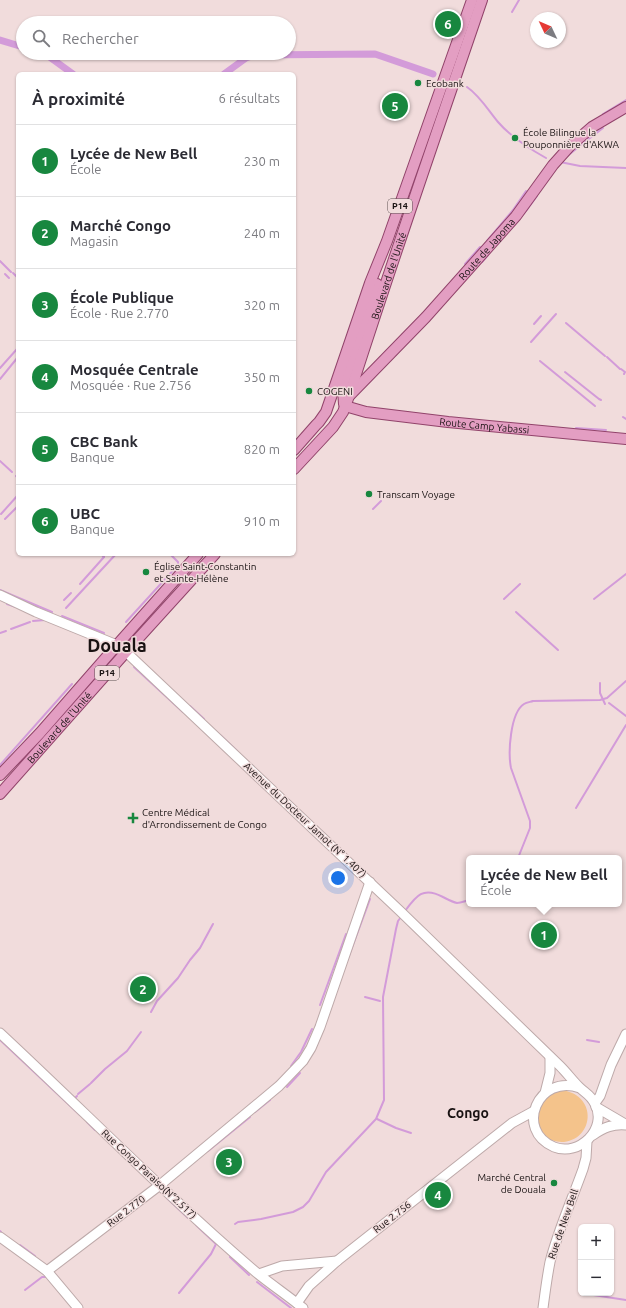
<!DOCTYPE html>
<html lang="fr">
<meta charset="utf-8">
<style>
:root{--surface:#fff;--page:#f2f2f3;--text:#2b2b33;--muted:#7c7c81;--line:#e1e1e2;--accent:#18873f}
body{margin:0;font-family:Ubuntu,sans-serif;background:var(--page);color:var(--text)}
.controls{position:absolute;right:12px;bottom:12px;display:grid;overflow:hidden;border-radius:6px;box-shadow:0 1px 3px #0004}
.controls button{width:36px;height:36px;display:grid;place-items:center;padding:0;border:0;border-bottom:1px solid var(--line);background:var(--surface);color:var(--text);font:20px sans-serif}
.compass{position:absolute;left:530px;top:12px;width:36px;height:36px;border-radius:50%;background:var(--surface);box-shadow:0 1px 3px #0004;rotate:314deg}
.you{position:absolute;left:338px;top:878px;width:14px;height:14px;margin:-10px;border:3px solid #fff;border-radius:50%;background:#1a73e8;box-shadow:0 0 0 6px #1a73e833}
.badge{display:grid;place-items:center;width:26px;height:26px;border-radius:50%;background:var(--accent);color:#fff;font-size:13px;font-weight:700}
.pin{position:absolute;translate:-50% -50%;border:2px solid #fff;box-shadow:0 1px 4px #0006}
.popup{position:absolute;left:466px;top:855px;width:156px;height:52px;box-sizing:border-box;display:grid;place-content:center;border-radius:6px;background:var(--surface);filter:drop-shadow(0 1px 3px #0005);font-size:13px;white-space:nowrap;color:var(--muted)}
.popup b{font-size:15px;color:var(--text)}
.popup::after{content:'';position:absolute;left:50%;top:100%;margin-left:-8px;border:8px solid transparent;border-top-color:var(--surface)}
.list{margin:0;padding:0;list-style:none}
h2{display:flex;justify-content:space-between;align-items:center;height:52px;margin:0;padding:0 16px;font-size:17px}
h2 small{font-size:13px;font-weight:400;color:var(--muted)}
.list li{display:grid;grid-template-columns:26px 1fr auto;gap:12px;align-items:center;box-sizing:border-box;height:72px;padding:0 16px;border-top:1px solid var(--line)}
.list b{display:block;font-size:15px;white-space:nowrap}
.list p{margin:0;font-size:13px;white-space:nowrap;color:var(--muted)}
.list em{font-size:13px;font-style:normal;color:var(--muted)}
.icon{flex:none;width:22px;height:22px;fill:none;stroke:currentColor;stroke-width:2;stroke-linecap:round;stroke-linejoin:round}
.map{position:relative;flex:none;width:626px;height:1308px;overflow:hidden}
.search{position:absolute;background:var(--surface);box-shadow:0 1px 3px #0004;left:16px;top:16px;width:280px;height:44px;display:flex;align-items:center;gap:10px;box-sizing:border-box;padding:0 14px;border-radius:22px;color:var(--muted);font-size:15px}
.panel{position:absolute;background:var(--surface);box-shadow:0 1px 3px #0004;left:16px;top:72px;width:280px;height:484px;border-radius:6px}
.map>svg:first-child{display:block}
</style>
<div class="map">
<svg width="626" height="1308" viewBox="0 0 626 1308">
<rect width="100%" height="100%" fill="#f1dcdc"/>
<path fill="#f4c38b" d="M 559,1090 C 597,1092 596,1138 564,1142 C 558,1142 551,1141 546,1137 C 542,1134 539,1127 536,1122 L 543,1098 Z"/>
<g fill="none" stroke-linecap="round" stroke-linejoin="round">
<g stroke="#d39bd9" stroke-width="2">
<path d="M 512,12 L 519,0"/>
<path d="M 467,87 C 480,96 488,110 498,122 C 511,137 528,148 546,158"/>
<path d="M 603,114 L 626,100"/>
<path d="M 566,157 L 590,138 L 603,128"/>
<path d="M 560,162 L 580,166 L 626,168"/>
<path d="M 526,211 L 537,196"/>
<path d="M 487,241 L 513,210 L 526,191"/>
<path d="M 499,242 L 525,212"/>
<path d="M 0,261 L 11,272"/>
<path d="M 482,262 L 488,255"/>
<path d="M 465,264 L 480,247"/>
<path d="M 13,273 L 18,278"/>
<path d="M 5,274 L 9,278"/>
<path d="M 17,285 L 18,286"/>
<path d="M 566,323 L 605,356"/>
<path d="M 534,324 L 541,316"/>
<path d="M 531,342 L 556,314"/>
<path d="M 607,357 L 620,369"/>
<path d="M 540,361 L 595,406"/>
<path d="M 0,368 L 17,349"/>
<path d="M 621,369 L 625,372 L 624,374"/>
<path d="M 565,372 L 599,399 L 601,400"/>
<path d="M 0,379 L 18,357"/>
<path d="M 623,417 L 626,419"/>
<path d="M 576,428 L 606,430"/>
<path d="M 0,461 L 12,472"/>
<path d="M 16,476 L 18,478"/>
<path d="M 373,509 L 381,501"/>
<path d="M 1,514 L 18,495"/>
<path d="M 5,519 L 18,506"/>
<path d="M 101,554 L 104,557"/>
<path d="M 80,584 L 104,557"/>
<path d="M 0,590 L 52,612"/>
<path d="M 504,599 L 520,584"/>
<path d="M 594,599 L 626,574"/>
<path d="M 64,600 L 71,593"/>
<path d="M 7,604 L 16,607"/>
<path d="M 66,608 L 116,554"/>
<path d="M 516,612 L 558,650"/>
<path d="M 62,616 L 104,633"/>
<path d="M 33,621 L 45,620"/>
<path d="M 126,622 L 178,565 L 178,562 L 170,554"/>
<path d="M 11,629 L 30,622"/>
<path d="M 0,633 L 6,631"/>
<path d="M 134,667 L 183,712"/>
<path d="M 600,683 L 600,693 L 605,704"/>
<path d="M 609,703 L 626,716"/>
<path d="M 190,706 L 204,719"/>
<path d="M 220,735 L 237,751"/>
<path d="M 0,765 L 72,684"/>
<path d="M 576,808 L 626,725"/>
<path d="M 518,858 L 530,828 L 530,821 L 511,768 C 508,753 510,713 524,704 C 527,702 531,702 533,701 L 600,700 L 607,698 L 626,681"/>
<path d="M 405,911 C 416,896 423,886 443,897 C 447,899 452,902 457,903 C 461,903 465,901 469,900"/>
<path d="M 347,961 L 370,899"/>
<path d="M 365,997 L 380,1001"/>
<path d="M 320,1005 L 346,934"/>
<path d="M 151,1012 L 157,1001 L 178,978 L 190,960 L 200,948 L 213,924"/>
<path d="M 0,1040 L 80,1115"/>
<path d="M 587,1040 L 599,1042"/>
<path d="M 291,1066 L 301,1052 L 312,1029"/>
<path d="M 91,1083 L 105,1069 L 127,1051 L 141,1032"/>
<path d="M 287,1087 L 300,1073"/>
<path d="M 78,1094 L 90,1084"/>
<path d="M 74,1099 L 77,1096"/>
<path d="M 255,1112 L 270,1100"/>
<path d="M 377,1119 L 396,1128 L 411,1133"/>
<path d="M 87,1122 L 95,1130"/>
<path d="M 208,1151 L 250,1117"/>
<path d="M 167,1198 L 188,1218"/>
<path d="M 235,1224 L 238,1222 L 261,1219 L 293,1212 L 303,1207 L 309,1201 L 326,1172 L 376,1119 L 384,1100 L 383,997 L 396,929 L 398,921 L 401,917"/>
<path d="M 0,1231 L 1,1232"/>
<path d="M 20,1245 L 35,1256"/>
<path d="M 230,1257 L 249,1275"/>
<path d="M 257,1282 L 291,1308"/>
<path d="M 25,1290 L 42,1277 L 46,1277"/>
<path d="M 179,1293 L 211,1254 L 216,1244 L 196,1225"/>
<path d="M 587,1294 L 626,1300"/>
</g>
<g stroke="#d39bd9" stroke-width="7">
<path d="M 0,40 L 23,47"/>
<path d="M 44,53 L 73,74"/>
<path d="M 224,74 L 246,58 L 254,55 L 375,54 L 433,74"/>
</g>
<g stroke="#bda9a9" stroke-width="11">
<g id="secondary">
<path d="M 0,595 L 36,612 L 117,645 L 126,652 L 400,911 L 560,1066 C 567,1073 572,1080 579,1087 C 585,1093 591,1095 595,1104 C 608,1129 579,1157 554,1147 C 514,1130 538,1073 580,1088"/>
<path d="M 0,1033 C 86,1113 168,1197 257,1273 C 272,1285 288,1296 303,1308"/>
<path d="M 545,1093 L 550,1073 L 550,1057"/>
<path d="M 595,1103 L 600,1096 L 611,1065 L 626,1034"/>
<path d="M 596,1107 L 625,1124"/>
<path d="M 593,1135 C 604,1127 613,1124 626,1125"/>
<path d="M 0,1237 L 47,1271 L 78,1308"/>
<path d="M 47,1271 L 160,1185 L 279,1086 L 303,1061 L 311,1048 L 320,1027 L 370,882"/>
<path d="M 259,1274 L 282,1266 L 337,1261"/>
<path d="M 297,1303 L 309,1286 L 337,1261 L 512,1123 L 534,1111"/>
<path d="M 543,1308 C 545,1293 547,1277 550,1262 C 558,1230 572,1200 583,1169 L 586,1158 L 587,1141"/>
</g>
</g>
<g stroke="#91436a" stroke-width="12">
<g id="primary">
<path id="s1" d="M 350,395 L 426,317 L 516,216 L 553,165 L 570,146 L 592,127 L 626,107"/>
<path d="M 344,404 L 343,389 L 344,381 L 377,284"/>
<path id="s2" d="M 345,406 L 366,412 L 448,422 L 626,439"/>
<path d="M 294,450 L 316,425 L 319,422 L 326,412 L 370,283 L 387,241 L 472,0"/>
<path id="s3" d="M 294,469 L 333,427 L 343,412 L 349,396 C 391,264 437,132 482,0"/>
<path d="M 0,775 L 40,733 L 117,645 L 198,554"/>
<path id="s4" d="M 0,794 L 126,652 L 215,554"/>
</g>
</g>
<use href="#secondary" stroke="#fff" stroke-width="9"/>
<use href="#primary" stroke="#e39ec2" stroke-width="10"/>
</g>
<g fill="#18873f" stroke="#f1dcdc" stroke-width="1.5">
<circle cx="418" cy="83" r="4"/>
<circle cx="515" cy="138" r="4"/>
<circle cx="309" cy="391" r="4"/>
<circle cx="369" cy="494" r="4"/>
<circle cx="146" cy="572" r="4"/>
<path d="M131 812h4v4h4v4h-4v4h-4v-4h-4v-4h4z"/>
<circle cx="554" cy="1183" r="4"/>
</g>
<g text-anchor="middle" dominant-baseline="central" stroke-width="3" stroke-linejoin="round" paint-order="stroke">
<g fill="#f1dcdc" stroke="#5a4f4f" stroke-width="1">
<rect x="388" y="199" width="24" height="14" rx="3"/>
<rect x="95" y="666" width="24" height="14" rx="3"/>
</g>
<g font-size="9" font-weight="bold" fill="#191212">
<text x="400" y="206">P14</text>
<text x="107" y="673">P14</text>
</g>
<g font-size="10" fill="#191212" stroke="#f1dcdc" text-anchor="start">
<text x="426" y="83">Ecobank</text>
<text x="523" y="132">École Bilingue la<tspan x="523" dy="12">Pouponnière d'AKWA</tspan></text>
<text x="317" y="391">COGENI</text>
<text x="377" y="494">Transcam Voyage</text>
<text x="154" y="566">Église Saint-Constantin<tspan x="154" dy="12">et Sainte-Hélène</tspan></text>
<text x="142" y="812">Centre Médical<tspan x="142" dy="12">d'Arrondissement de Congo</tspan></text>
<text x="546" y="1177" text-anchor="end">Marché Central<tspan x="546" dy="12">de Douala</tspan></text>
</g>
<g font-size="10" fill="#191212" stroke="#f1dcdc">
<text stroke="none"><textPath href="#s1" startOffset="200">Route de Japoma</textPath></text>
<text stroke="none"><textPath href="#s3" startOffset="219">Boulevard de l'Unité</textPath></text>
<text stroke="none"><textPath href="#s2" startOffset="141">Route Camp Yabassi</textPath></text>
<text stroke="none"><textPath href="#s4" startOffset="89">Boulevard de l'Unité</textPath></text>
<text transform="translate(305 820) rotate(43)">Avenue du Docteur Jamot (N° 1.407)</text>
<text transform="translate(149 1174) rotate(43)">Rue Congo Paraiso(N°2.517)</text>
<text transform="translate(126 1211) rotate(-37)">Rue 2.770</text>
<text transform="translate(392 1217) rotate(-38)">Rue 2.756</text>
<text transform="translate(563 1224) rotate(-71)">Rue de New Bell</text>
</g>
<g font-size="14" font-weight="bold" fill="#191212" stroke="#f1dcdc">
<text x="468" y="1113">Congo</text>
</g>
<g font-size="18" font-weight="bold" fill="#191212" stroke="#f1dcdc">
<text x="117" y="645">Douala</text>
</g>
</g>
</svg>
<div class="controls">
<button>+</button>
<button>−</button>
</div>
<svg class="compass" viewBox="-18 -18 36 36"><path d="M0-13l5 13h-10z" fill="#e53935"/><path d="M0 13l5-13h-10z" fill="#7c7c81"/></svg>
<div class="you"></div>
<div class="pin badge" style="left:544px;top:935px">1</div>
<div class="popup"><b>Lycée de New Bell</b>École</div>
<div class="pin badge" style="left:143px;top:989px">2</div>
<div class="pin badge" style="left:229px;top:1162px">3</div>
<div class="pin badge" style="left:438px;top:1195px">4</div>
<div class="pin badge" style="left:395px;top:106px">5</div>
<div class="pin badge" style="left:448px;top:24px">6</div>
<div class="search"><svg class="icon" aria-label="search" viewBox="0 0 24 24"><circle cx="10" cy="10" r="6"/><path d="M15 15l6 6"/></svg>Rechercher</div>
<section class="panel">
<h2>À proximité<small>6 résultats</small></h2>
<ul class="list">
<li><span class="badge">1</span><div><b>Lycée de New Bell</b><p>École</p></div><em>230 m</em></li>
<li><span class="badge">2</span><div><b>Marché Congo</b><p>Magasin</p></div><em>240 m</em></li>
<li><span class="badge">3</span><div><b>École Publique</b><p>École · Rue 2.770</p></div><em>320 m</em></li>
<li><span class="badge">4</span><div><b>Mosquée Centrale</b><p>Mosquée · Rue 2.756</p></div><em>350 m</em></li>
<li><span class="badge">5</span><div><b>CBC Bank</b><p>Banque</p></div><em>820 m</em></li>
<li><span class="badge">6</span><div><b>UBC</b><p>Banque</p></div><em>910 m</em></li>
</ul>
</section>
</div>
